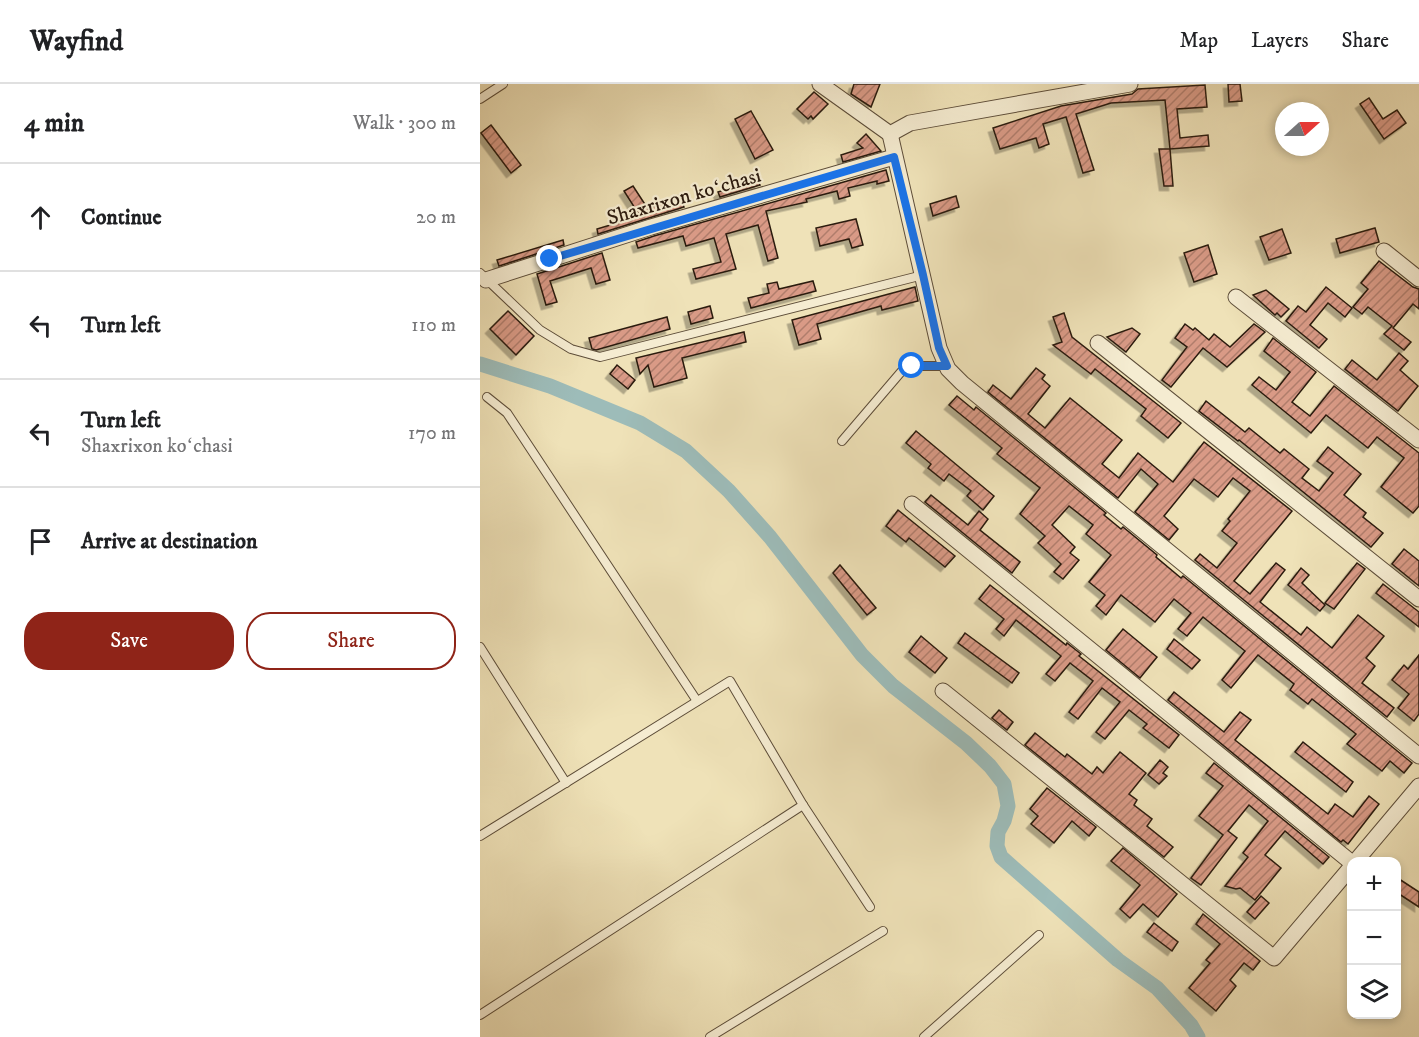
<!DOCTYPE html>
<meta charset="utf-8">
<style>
:root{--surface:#fff;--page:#f6f6f6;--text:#202124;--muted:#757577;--line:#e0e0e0;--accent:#8f2418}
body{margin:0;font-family:"IM FELL DW Pica",serif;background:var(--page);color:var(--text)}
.controls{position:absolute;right:18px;bottom:18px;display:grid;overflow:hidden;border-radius:12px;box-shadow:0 3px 9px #0003}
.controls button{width:54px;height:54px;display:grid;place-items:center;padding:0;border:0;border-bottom:2px solid var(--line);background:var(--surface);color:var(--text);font:30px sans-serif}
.compass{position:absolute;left:795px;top:18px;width:54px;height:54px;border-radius:50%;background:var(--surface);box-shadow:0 3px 9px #0003;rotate:69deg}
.stop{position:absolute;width:18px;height:18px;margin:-14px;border:4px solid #1a73e8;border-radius:50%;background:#fff}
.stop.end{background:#1a73e8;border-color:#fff;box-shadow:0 2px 6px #0008}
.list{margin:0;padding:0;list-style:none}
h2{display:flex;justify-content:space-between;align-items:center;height:78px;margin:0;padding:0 24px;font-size:26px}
h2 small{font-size:20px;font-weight:400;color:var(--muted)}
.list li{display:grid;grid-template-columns:39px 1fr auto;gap:18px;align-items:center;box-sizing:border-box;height:108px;padding:0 24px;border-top:2px solid var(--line)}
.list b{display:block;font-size:22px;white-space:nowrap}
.list p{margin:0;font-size:20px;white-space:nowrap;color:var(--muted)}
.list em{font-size:20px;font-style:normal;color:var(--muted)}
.actions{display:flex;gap:12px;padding:18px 24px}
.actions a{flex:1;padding:14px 0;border:2px solid var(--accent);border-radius:24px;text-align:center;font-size:21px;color:var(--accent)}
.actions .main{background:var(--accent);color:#fff}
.icon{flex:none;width:33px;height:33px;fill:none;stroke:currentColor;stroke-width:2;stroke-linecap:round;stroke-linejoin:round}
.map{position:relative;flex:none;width:939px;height:953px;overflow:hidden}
header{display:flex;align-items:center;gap:36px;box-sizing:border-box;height:84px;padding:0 30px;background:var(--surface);border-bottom:2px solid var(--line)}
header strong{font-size:28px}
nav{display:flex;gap:33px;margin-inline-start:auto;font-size:21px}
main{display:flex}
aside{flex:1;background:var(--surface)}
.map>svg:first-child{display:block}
</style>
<header>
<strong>Wayfind</strong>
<nav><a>Map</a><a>Layers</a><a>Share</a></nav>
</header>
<main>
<aside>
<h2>4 min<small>Walk · 300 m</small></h2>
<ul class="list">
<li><svg class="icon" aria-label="ahead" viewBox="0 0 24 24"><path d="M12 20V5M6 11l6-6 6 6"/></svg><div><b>Continue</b></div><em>20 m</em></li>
<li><svg class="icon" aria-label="left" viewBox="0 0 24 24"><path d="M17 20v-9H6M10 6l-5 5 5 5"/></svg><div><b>Turn left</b></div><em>110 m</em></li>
<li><svg class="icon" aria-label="left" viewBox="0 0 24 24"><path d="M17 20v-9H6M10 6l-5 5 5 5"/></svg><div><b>Turn left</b><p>Shaxrixon koʻchasi</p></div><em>170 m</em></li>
<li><svg class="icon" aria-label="arrive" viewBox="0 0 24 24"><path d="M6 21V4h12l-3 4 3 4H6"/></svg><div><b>Arrive at destination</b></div></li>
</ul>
<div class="actions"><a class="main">Save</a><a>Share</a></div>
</aside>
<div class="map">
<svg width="939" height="953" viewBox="0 0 939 953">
<defs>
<pattern id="building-hatch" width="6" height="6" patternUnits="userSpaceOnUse" patternTransform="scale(1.5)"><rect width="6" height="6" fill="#d99a86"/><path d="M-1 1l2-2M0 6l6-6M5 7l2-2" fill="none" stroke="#b07d6c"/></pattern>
<filter id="shadow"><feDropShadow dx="-4.5" dy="4.5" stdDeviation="0" flood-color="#0004"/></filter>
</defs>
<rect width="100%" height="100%" fill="#efe2b8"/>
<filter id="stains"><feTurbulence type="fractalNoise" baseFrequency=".00333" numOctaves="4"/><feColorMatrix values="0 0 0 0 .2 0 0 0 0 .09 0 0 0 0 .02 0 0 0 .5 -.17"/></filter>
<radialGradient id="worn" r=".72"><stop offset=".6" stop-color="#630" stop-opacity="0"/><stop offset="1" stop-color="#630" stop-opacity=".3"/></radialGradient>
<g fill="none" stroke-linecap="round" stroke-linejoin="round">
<path stroke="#9dbcb9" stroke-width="15" d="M 0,280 L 70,302 L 160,339 L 206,367 L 249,407 L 290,453 L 382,571 L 413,602 L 486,659 L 510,682 L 524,700 L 528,722 L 524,737 L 518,748 L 517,762 L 521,773 L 638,876 L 677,904 L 711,941 L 718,953"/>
</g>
<g fill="url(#building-hatch)" stroke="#2c1b0f" stroke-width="1.5" filter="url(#shadow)">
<path d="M 374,0 L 400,0 L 391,23 L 371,10 Z"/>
<path d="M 748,0 L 760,0 L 762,17 L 749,18 Z"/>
<path d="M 725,1 L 727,23 L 697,25 L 700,54 L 728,51 L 729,62 L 690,65 L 685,16 L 631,19 L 596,30 L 614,86 L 603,89 L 586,33 L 563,40 L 569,60 L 559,64 L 556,54 L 520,65 L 513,44 L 581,22 L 652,10 L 658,5 Z"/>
<path d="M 334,8 L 348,20 L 333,35 L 331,32 L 328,35 L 317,25 Z"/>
<path d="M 889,14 L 903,35 L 917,26 L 926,39 L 904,55 L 880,20 Z"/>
<path d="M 271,27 L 293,66 L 275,75 L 255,35 Z"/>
<path d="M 11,41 L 41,81 L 31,89 L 1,49 Z"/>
<path d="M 386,50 L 401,67 L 363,78 L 361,71 L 383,64 L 377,59 Z"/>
<path d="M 679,65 L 690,65 L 693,102 L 684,102 Z"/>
<path d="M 406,86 L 409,97 L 397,100 L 397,97 L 368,104 L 370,112 L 359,115 L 357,107 L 326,115 L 327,118 L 286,127 L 298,174 L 288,177 L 278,141 L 246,150 L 256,185 L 216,195 L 213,185 L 241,178 L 234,154 L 206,162 L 203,152 L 158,164 L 156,158 L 174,152 Z"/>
<path d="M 277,96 L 280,101 L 240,113 L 238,108 Z"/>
<path d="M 153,102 L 168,125 L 199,111 L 204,123 L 118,150 L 117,145 L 160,132 L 144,107 Z"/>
<path d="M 476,112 L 479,123 L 453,132 L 450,120 Z"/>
<path d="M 376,135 L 383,161 L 372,164 L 369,155 L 340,162 L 336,144 Z"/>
<path d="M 895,144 L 899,158 L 860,169 L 856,155 Z"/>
<path d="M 802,145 L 811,169 L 789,176 L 780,153 Z"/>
<path d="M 83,156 L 84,161 L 19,182 L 17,176 Z"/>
<path d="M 728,161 L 737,190 L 714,198 L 704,169 Z"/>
<path d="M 122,169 L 130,196 L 116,200 L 111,184 L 70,197 L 77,218 L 66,221 L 57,190 Z"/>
<path d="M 899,177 L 933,203 L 939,205 L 939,225 L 933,220 L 913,244 L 931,258 L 924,266 L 904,250 L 912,242 L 888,223 L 882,230 L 873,223 L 888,205 L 881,199 Z"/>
<path d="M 333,197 L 336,207 L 271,224 L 268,214 L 289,209 L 287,200 L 297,198 L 299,205 Z"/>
<path d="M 435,203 L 438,217 L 402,226 L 401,222 L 337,240 L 341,255 L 319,261 L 312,236 Z"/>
<path d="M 846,203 L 872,224 L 865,233 L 848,219 L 830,241 L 847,255 L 839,264 L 806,237 L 818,222 L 826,228 Z"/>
<path d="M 786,206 L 809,225 L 801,233 L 797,229 L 795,231 L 773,211 Z"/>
<path d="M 230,222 L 233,234 L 211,240 L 208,228 Z"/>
<path d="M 28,227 L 54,252 L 36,271 L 10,245 Z"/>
<path d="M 584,229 L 592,253 L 701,339 L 688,354 L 661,332 L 666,325 L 615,285 L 611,290 L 573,261 L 582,258 L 573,233 Z"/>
<path d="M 187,233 L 190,245 L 116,266 L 112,265 L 109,254 Z"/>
<path d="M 705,240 L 713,246 L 715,244 L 729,256 L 734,250 L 750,263 L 774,240 L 785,248 L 747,283 L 723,264 L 691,303 L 682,296 L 707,263 L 695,254 Z"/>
<path d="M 652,244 L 660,250 L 646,268 L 627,253 Z"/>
<path d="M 264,248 L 266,258 L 202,274 L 207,294 L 174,303 L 168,281 L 160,290 L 156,274 Z"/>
<path d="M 793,254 L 836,288 L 812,318 L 830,332 L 854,302 L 939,369 L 939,422 L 933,429 L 901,403 L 924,374 L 897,353 L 888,364 L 846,331 L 831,349 L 772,301 L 779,293 L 796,306 L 810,288 L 784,267 Z"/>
<path d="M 919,269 L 928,277 L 920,286 L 938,302 L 918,327 L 865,285 L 872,276 L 897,296 Z"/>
<path d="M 137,281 L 155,296 L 148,305 L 130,290 Z"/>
<path d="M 556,284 L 565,291 L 562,295 L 570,302 L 548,330 L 565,344 L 590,314 L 642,356 L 622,380 L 639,394 L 658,369 L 693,398 L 724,358 L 812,427 L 754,497 L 770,510 L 796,479 L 805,486 L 780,518 L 821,551 L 827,543 L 852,564 L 878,531 L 904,552 L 886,574 L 895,582 L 882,599 L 914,624 L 907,633 L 715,476 L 720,470 L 737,484 L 757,459 L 742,447 L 750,437 L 748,435 L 770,407 L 753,394 L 738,413 L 714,395 L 684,432 L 698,445 L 689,456 L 655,428 L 678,400 L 661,385 L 638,414 L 508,308 L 513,301 L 531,315 Z"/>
<path d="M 477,312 L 494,326 L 496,323 L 626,429 L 624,431 L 641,445 L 643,443 L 677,471 L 676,473 L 701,494 L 703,492 L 932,679 L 924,689 L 910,677 L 902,687 L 867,660 L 876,650 L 832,615 L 828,620 L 810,606 L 814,600 L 778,571 L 751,604 L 742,596 L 765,567 L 723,533 L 707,552 L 698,545 L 711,529 L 694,515 L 675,538 L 641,511 L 626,531 L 616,522 L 625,511 L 609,498 L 631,471 L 606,450 L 613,441 L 589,422 L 572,441 L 595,463 L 590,469 L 599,476 L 583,495 L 574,488 L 581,480 L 558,459 L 565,452 L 540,430 L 560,404 L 517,370 L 522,364 L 469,321 Z"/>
<path d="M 726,317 L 765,348 L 769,344 L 800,369 L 804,365 L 829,385 L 822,394 L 839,407 L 853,389 L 837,377 L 848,363 L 881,390 L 864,411 L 886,429 L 883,433 L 903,449 L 891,463 L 759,356 L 758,357 L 719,327 Z"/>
<path d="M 436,347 L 514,412 L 503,426 L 487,412 L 491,407 L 469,390 L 464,397 L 448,384 L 451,380 L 426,359 Z"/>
<path d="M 451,411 L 488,441 L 499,427 L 508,435 L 500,446 L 540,478 L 532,489 L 445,418 Z"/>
<path d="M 418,426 L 475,472 L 465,483 L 429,454 L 426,458 L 406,442 Z"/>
<path d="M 924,465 L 939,477 L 939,502 L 912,480 Z"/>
<path d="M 877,479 L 885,485 L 854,525 L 845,519 Z"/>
<path d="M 360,481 L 396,524 L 387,531 L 353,489 Z"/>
<path d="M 821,484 L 829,491 L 822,499 L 845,521 L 840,527 L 808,501 Z"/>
<path d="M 903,500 L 939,528 L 939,543 L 896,509 Z"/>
<path d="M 510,501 L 586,561 L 587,559 L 601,570 L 599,572 L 699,651 L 689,664 L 663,644 L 667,640 L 649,626 L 625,655 L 616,648 L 640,618 L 622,604 L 598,635 L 589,628 L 613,597 L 590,579 L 575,597 L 566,590 L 581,572 L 536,536 L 524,552 L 516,545 L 524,535 L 499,515 Z"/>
<path d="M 643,545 L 677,573 L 660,594 L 626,566 Z"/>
<path d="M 485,549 L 539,589 L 532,599 L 478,559 Z"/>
<path d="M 441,552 L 467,574 L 455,589 L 429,568 Z"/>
<path d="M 694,555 L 720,576 L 712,585 L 687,565 Z"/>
<path d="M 939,571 L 939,630 L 934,637 L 918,624 L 929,610 L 912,596 L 924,581 L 928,585 Z"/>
<path d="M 694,608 L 744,648 L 760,628 L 771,636 L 755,656 L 848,730 L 855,720 L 873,733 L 889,712 L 899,720 L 868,760 L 863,756 L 861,758 L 688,616 Z"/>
<path d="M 519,626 L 533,638 L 527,646 L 512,634 Z"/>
<path d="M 555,649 L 585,673 L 587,670 L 612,690 L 617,683 L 623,689 L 640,668 L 666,689 L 649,710 L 657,716 L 654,721 L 672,735 L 667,742 L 693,763 L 684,773 L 545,661 Z"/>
<path d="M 823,658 L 873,698 L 866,708 L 815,668 Z"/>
<path d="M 680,676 L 688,683 L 683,689 L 687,692 L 679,700 L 668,691 Z"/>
<path d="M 734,679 L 849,773 L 843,780 L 805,747 L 785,771 L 801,784 L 775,816 L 760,804 L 756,805 L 745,802 L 768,773 L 763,769 L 788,737 L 769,721 L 748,747 L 757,754 L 721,801 L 711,794 L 743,751 L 719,732 L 743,702 L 726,689 Z"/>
<path d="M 567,704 L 616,743 L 609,752 L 592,737 L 574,759 L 551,740 L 558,732 L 550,725 Z"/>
<path d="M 643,764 L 697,810 L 678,833 L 663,820 L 650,834 L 640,825 L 660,801 L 631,777 Z"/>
<path d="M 916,793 L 939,808 L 939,823 L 916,808 Z"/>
<path d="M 781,812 L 789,819 L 775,835 L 767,828 Z"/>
<path d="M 723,830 L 780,877 L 773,886 L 764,879 L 750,896 L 756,902 L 736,927 L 709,904 L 730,879 L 726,876 L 740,860 L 716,840 Z"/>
<path d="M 674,839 L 698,858 L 692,867 L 667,848 Z"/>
</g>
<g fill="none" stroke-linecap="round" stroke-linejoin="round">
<g stroke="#5d4d39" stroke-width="10">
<g id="service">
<path d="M 0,15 L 23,0"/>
<path d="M 0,189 L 60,246 L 91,265 L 120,273 L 443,191"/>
<path d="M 7,313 L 27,329 L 217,617"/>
<path d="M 362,357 L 421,288 L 432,282 L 467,282"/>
<path d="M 0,563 L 86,699"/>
<path d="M 0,752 L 250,597 L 323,721 L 390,823"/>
<path d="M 0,931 L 323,721"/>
<path d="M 230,953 L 403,847"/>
<path d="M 444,953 L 559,851"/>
</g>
</g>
<g stroke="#5d4d39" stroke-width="17">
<g id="minor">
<path d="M 340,0 L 410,50 L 430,39 L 650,0"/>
<path d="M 410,50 L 459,264 L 468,285 L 482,299 L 939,672"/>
<path d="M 904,167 L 939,195"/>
<path d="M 6,196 L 171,143 L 414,73"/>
<path d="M 756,213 L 939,356"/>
<path d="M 618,259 L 939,515"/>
<path d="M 432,420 L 872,779"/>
<path d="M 463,607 L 794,874 L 872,782"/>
<path d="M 875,778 L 939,702"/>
</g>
</g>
<use href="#service" stroke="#f5ecd1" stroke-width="8"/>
<use href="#minor" stroke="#f5ecd1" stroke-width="15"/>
</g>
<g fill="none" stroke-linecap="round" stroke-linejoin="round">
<path stroke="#1a73e8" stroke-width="8" d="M 70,175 L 414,73 L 443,191 L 459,264 L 467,282 L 432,282"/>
</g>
<g text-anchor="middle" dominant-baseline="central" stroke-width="4.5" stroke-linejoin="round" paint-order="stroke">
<g font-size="21" fill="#2c1b0f" stroke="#f5ecd1">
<text transform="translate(204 113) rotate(-16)">Shaxrixon koʻchasi</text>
</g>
</g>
<rect width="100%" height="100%" filter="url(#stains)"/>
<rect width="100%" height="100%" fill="url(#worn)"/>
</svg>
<div class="controls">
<button>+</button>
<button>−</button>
<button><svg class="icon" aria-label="layers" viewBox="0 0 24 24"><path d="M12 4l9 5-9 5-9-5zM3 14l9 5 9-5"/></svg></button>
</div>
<svg class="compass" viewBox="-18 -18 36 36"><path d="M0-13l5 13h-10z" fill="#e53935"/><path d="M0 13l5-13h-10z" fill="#757577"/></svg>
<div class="stop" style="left:432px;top:282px"></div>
<div class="stop end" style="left:70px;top:175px"></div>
</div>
</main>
